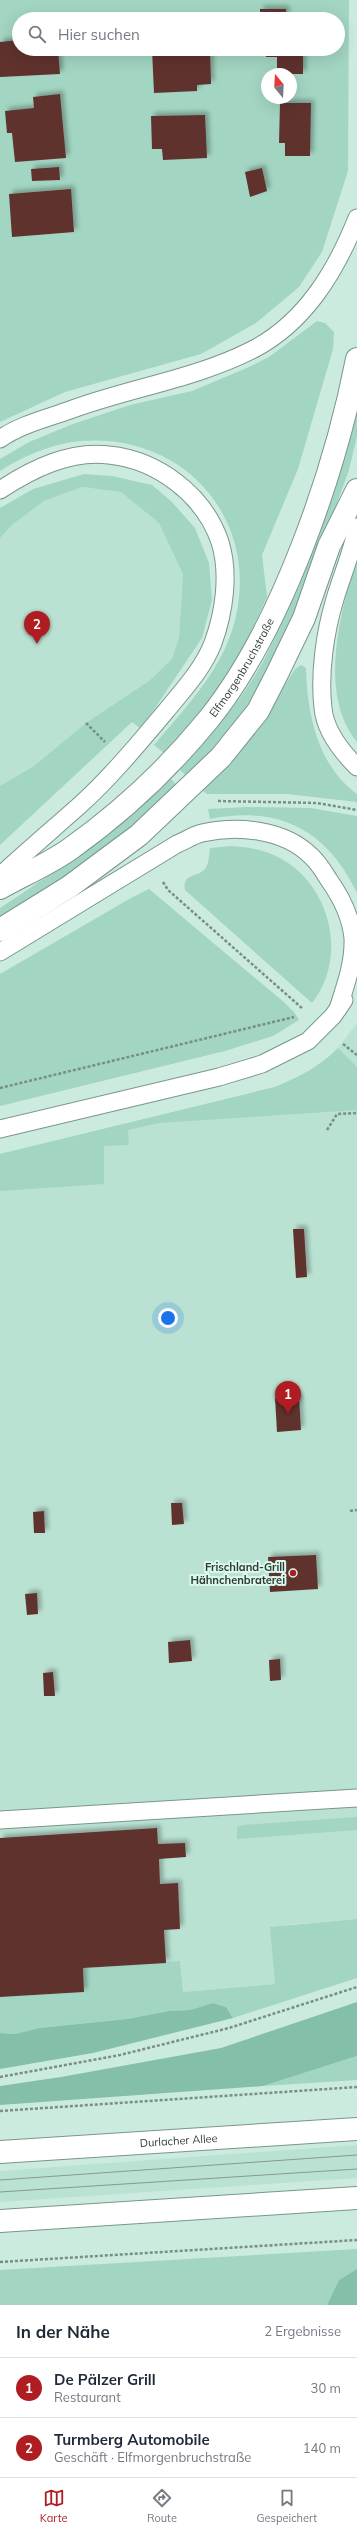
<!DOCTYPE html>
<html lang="de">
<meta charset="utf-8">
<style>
:root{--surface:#fff;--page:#f6f6f7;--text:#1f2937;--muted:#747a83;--line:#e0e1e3;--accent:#af1d23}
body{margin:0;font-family:Mulish,sans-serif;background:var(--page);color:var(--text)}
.compass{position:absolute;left:261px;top:68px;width:36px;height:36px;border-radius:50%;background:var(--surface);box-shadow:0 4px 16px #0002;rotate:342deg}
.you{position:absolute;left:168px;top:1318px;width:14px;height:14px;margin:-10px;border:3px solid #fff;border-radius:50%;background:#1a73e8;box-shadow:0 0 0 6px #1a73e833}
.badge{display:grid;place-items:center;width:26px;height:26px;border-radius:50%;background:var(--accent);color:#fff;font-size:13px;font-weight:700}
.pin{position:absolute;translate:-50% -33px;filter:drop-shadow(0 1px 2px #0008)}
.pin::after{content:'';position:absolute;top:21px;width:14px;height:12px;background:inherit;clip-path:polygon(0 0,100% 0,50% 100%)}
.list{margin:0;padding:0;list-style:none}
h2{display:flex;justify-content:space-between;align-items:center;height:52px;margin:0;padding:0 16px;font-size:17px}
h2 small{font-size:13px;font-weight:400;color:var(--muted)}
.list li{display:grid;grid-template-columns:26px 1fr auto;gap:12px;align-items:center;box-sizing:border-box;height:60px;padding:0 16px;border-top:1px solid var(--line)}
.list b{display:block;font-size:15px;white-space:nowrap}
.list p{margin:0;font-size:13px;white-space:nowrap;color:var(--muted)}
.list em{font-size:13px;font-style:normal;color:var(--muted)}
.icon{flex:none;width:22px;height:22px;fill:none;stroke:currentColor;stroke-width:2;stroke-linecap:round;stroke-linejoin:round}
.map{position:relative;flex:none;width:357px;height:2305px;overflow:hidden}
.search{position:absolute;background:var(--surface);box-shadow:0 4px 16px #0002;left:12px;right:12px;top:12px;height:44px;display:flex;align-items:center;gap:10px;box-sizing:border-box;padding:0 14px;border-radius:22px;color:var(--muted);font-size:15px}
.sheet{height:172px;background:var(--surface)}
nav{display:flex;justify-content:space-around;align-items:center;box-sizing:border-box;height:56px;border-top:1px solid var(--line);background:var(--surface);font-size:11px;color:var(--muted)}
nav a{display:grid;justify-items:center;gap:2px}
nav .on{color:var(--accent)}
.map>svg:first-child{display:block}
</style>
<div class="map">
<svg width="357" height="2305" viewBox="0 0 357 2305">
<defs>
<filter id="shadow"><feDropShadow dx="3.5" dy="-3.5" stdDeviation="2" flood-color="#0004"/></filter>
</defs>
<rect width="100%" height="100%" fill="#ccebdf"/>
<g fill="#bae2d3">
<path d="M 82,487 L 121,492 L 159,523 L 183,573 L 179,637 L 172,659 L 149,681 L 86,723 L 34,766 L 0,786 L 0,538 L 13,524 L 44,501 Z"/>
<path d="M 357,1023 L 357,1919 L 285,1925 L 275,1984 L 183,1992 L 180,1961 L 83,1968 L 84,1992 L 0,1997 L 0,1154 L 275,1087 L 302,1076 L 326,1060 L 338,1048 Z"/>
<path d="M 357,2145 L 357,2178 L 0,2202 L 0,2171 Z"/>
</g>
<g fill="#a2d5c2" fill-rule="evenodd">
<path d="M 0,0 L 349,0 L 348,171 L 322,252 L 299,287 L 256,323 L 201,354 L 65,392 L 0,422 ZM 19,19 L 338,19 L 338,49 L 19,49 ZM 267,74 L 291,74 L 291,98 L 267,98 Z"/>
<path d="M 317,321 L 325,323 L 334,332 L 333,349 L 298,469 L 262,555 L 267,597 L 235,667 L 192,726 L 165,754 L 154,745 C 187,706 225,667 236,616 C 258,516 182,433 81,441 C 54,443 23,456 0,471 L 0,459 L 29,442 L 73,424 L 130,405 L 192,391 L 249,367 L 269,357 Z"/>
<path d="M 357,402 L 357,436 L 349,470 L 293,624 L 252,700 L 226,734 L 188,777 L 180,770 C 211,734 244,699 266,656 C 306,576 329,487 357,402 Z"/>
<path d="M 84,474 L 112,476 L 152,485 L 171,501 L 195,528 L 209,563 L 212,600 L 202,638 L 141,729 L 132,722 L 0,845 L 0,786 L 34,766 L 86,723 L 149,681 L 172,659 L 179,637 L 183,574 L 159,523 L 121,492 L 82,487 L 44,501 L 13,524 L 0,538 L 0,508 L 33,489 Z"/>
<path d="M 357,556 L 357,742 C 317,694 341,610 357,556 Z"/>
<path d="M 301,665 L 306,668 C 307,714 318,766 357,794 L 357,802 L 287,794 L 207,794 L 203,791 L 260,724 L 295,669 Z"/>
<path d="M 171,779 L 178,786 C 125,838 62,879 0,919 L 0,908 C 60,869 118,827 171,779 Z"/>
<path d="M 247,807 L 311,808 L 357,816 L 357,893 C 327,830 279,805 210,819 L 208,809 Z"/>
<path d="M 230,846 C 250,847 268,850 285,861 C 332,890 347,959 312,1003 L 185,890 C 182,873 197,878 205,869 C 209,864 209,855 210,848 Z"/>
<path d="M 149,889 L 285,1003 L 294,1012 L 299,1020 L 273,1036 L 225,1051 L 0,1106 L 0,974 L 131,898 Z"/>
<path d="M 338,1048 L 357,1067 L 357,1110 L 159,1123 L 128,1130 L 129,1145 L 104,1146 L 104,1184 L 0,1191 L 0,1154 L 275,1087 C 299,1077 319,1067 338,1048 Z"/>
<path d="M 357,1817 L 357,1830 L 237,1839 L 237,1827 L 243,1825 Z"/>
<path d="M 357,1919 L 357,1978 L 233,2018 L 226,2007 L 213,2003 L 190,2010 L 169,2011 L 127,2019 L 39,2028 L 15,2034 L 0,2033 L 0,1997 L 84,1992 L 83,1968 L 180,1961 L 183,1992 L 275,1984 L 270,1927 Z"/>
<path d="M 357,2056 L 357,2080 L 263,2086 Z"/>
<path d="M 357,2249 L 357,2269 L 339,2280 L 327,2305 L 0,2305 L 0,2270 Z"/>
</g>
<g fill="#84bfaa">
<path d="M 357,2002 L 357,2056 L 263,2086 L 0,2105 L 0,2086 L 61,2077 L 221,2048 Z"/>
<path d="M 213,2003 L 226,2007 L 233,2018 L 93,2053 L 0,2069 L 0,2033 L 15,2034 L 39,2028 L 127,2019 L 169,2011 L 190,2010 Z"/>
<path d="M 357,2269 L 357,2305 L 327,2305 L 339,2280 Z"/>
</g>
<g fill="#61322e" filter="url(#shadow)">
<rect x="260" y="9" width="26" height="10"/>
<path d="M 19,40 L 19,49 L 58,49 L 60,74 L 0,77 L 0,42 Z"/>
<path d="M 152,49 L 210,49 L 211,84 L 197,85 L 197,91 L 154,93 Z"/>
<path d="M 266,49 L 303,49 L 303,74 L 277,74 L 277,57 L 266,57 Z"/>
<path d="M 60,94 L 66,158 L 15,162 L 12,133 L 7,133 L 5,111 L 34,108 L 33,97 Z"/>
<path d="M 280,103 L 311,103 L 310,156 L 285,156 L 285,143 L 279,143 Z"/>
<path d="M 205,115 L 207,158 L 163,160 L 162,149 L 152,149 L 151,116 Z"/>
<path d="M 59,167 L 60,180 L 32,181 L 31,169 Z"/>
<path d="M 262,168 L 267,191 L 250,197 L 245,172 Z"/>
<path d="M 71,189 L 74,232 L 12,237 L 9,194 Z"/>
<path d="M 293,1229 L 304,1229 L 307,1277 L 296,1278 Z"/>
<path d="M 299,1397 L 301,1430 L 277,1432 L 275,1398 Z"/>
<path d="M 171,1503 L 182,1503 L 184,1524 L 172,1525 Z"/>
<path d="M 44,1511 L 45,1533 L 34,1533 L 33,1512 Z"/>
<path d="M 316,1555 L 318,1589 L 270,1592 L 268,1557 Z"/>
<path d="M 37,1593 L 38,1614 L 27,1615 L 25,1594 Z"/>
<path d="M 190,1640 L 192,1661 L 169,1663 L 168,1642 Z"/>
<path d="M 280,1659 L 281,1680 L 270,1681 L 269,1660 Z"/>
<path d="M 53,1672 L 55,1696 L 44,1696 L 43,1673 Z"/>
<path d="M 157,1828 L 158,1844 L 185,1843 L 186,1857 L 159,1859 L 160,1884 L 178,1883 L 180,1929 L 164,1930 L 166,1963 L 83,1968 L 84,1992 L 0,1997 L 0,1838 Z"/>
</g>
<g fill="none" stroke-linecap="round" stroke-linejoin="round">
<g stroke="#7a968b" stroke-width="19">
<g id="service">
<path d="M 0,439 C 19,425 48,418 70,410 C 129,388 195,379 252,350 C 305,323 336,271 357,218"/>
<path d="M 0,490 C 32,469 70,450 109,455 C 158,460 204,495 220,542 C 230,574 224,613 213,643 C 203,669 183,690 166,711 C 139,743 111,777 80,805 C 53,829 26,852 0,876"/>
<path d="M 357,527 C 352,553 342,575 335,599 C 325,632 319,673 323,708 C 325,730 342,752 357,767"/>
<path d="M 0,952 L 177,844 C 185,841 193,835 202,833 C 237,825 284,829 311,856 C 318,862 324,872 329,880 C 341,897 351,917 353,938 C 354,963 345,987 338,1009"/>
<path d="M 0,1129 L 219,1077 L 262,1064 L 308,1041 L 333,1016 L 344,1000"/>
<path d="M 0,1820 L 357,1798"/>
</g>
</g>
<g stroke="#7a968b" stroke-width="24">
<g id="secondary">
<path id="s1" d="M 0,888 C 23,875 49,864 70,849 C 122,812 168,769 208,720 C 281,630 335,472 357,359"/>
<path d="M 0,930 L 69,887 L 139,835 L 221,757 L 258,711 L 277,674 L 304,618 L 329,546 L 357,490"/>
</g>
</g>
<g stroke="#7a968b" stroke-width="24">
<g id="primary">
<path id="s2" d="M 0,2152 L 357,2129"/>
<path d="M 0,2221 L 357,2198"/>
</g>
</g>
<g stroke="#798e86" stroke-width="2.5" stroke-dasharray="3 2" stroke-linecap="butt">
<path d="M 86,723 L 105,742"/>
<path d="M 218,801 L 317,803 L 357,810"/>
<path d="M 163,882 L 168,890 L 303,1009"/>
<path d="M 343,1044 L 357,1055"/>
<path d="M 0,1088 L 294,1017"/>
<path d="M 327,1130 L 337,1114 L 357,1113"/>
<path d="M 350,1511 L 357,1510"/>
<path d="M 0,2077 L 120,2055 L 229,2028 L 357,1987"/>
<path d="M 0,2111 L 357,2087"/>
<path d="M 0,2262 L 357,2240"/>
</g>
<use href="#service" stroke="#fff" stroke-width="17"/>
<use href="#secondary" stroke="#fff" stroke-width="22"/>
<use href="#primary" stroke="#fff" stroke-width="22"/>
<g stroke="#849a91" stroke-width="1">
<path d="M 0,2180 L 357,2155"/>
<path d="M 0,2192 L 357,2169"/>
</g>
</g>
<circle fill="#af1d23" stroke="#daf9ec" stroke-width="1.5" cx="293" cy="1573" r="4"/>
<g text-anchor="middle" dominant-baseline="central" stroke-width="4" stroke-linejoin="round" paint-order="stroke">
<g font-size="11" fill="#2f3b36" stroke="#daf9ec">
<text stroke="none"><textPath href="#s1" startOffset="332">Elfmorgenbruchstraße</textPath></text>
<text stroke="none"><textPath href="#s2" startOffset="179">Durlacher Allee</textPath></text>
</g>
<g font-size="11" font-weight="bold" fill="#2f3b36" stroke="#daf9ec" text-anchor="end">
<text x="285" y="1567">Frischland-Grill<tspan x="285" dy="13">Hähnchenbraterei</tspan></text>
</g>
</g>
</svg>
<svg class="compass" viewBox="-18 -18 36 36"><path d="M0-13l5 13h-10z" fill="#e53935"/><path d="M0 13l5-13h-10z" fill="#747a83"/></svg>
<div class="you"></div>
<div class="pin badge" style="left:288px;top:1414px">1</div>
<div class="pin badge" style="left:37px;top:644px">2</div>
<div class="search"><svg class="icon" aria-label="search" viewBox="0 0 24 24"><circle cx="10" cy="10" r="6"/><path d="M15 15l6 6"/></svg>Hier suchen</div>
</div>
<section class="sheet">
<h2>In der Nähe<small>2 Ergebnisse</small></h2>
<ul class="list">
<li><span class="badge">1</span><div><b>De Pälzer Grill</b><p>Restaurant</p></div><em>30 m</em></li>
<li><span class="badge">2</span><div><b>Turmberg Automobile</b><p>Geschäft · Elfmorgenbruchstraße</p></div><em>140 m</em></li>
</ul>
</section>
<nav>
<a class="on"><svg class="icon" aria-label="map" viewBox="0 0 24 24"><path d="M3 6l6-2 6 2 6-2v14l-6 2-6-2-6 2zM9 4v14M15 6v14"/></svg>Karte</a>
<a><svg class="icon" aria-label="directions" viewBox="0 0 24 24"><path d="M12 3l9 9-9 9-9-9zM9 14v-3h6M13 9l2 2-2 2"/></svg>Route</a>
<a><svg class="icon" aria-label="saved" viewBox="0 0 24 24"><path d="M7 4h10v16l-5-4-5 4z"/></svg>Gespeichert</a>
</nav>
